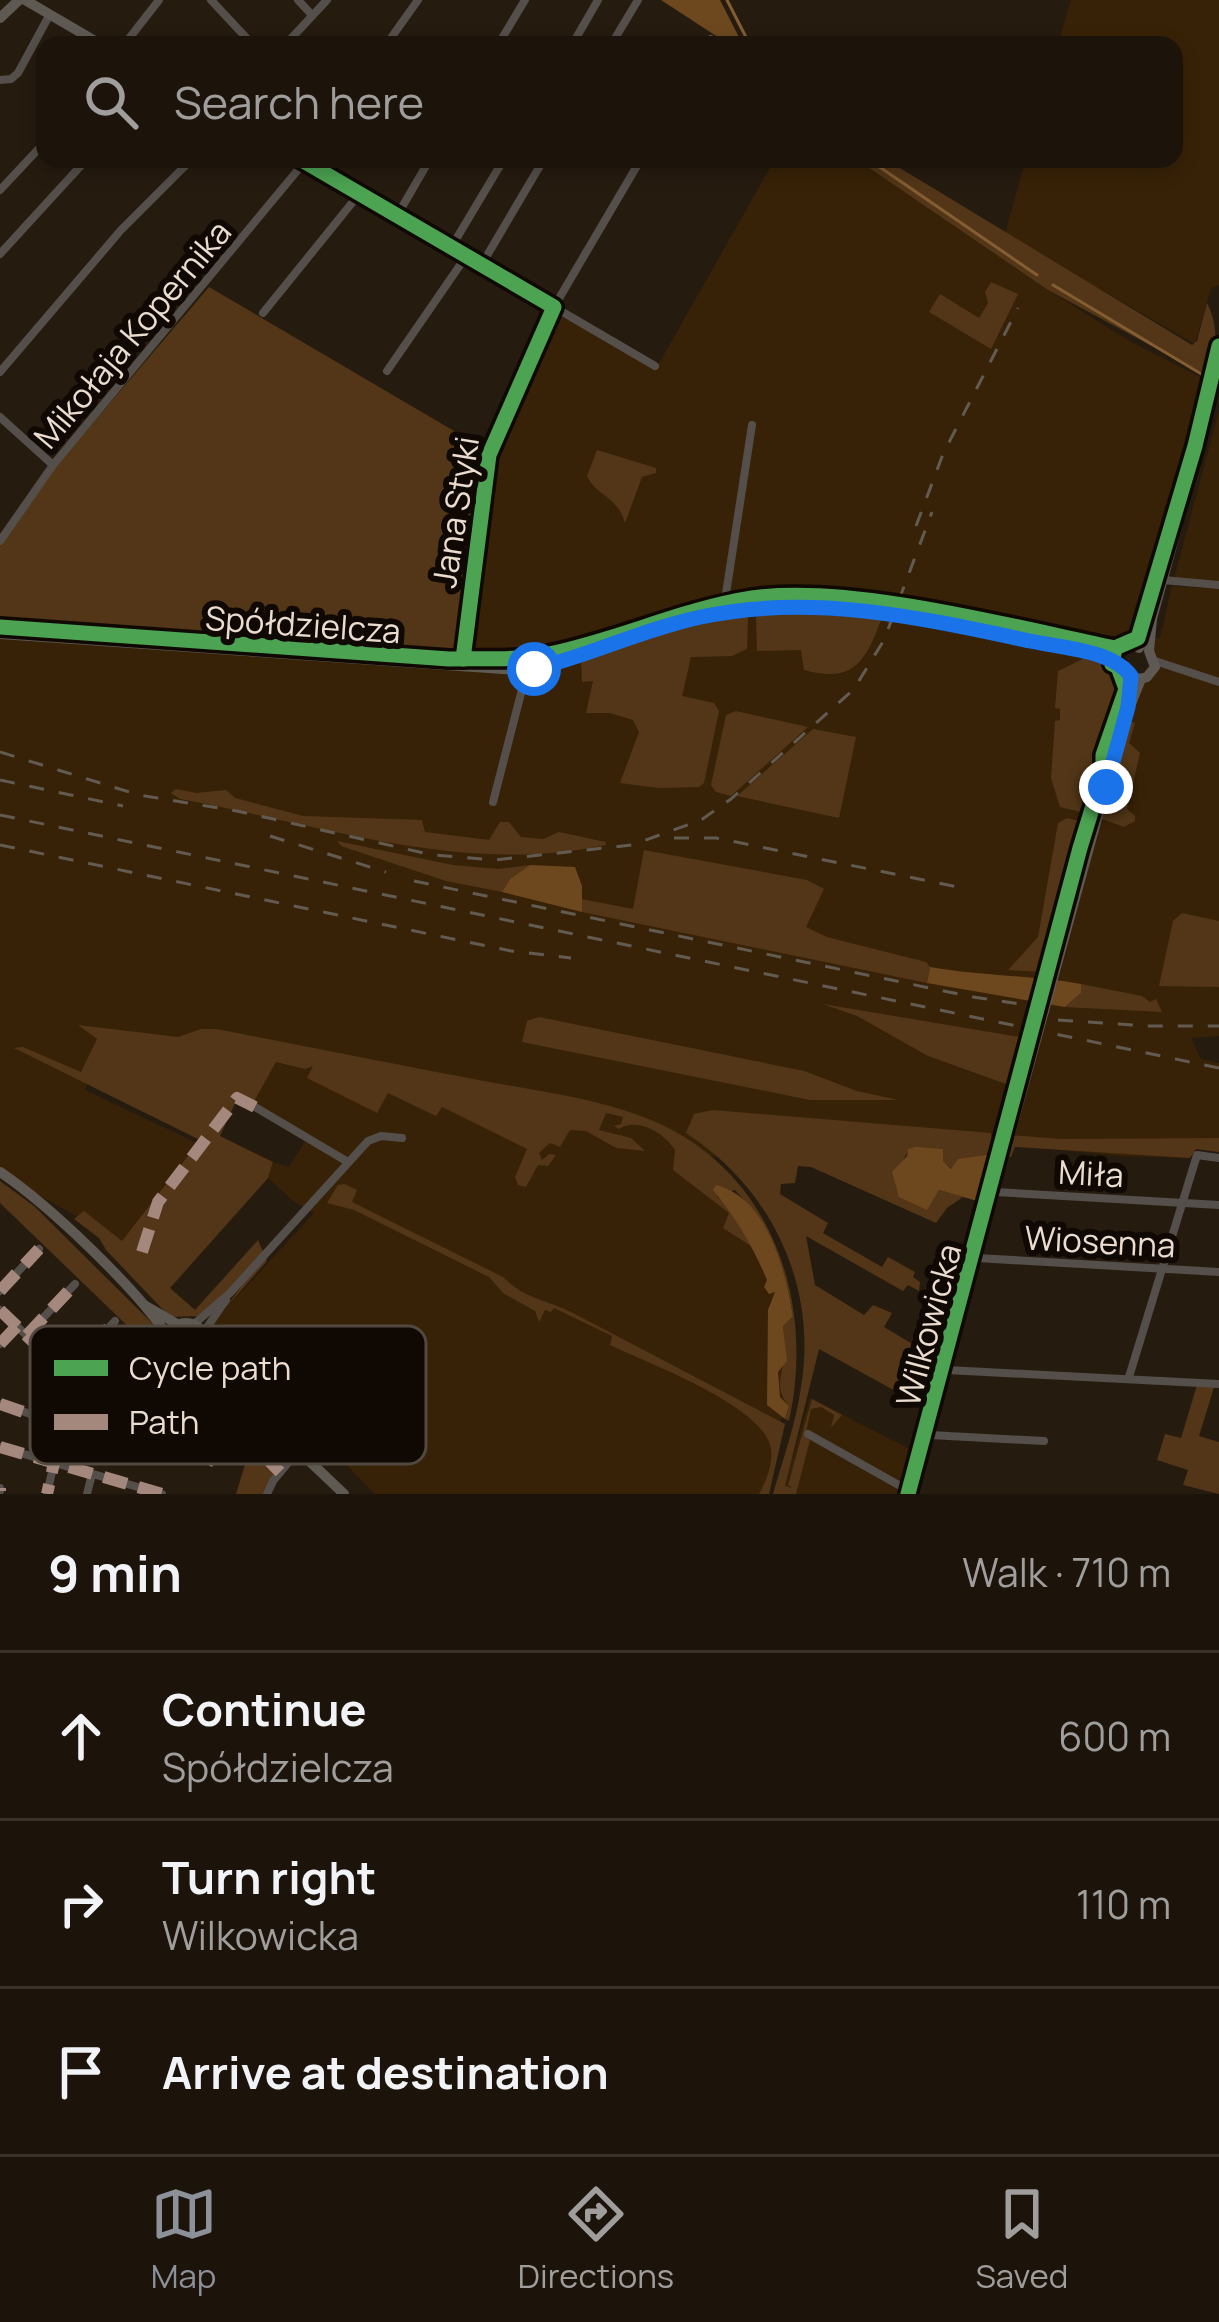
<!DOCTYPE html>
<meta charset="utf-8">
<style>
:root{--surface:#1c140b;--page:#292119;--text:#f1f3f6;--muted:#a09e9d;--line:#3a332c;--accent:#8c9099}
body{margin:0;font-family:Manrope,sans-serif;background:var(--page);color:var(--text)}
.stop{position:absolute;width:36px;height:36px;margin:-27px;border:9px solid #1a73e8;border-radius:50%;background:#fff}
.stop.end{background:#1a73e8;border-color:#fff;box-shadow:0 3px 12px #0008}
.list{margin:0;padding:0;list-style:none}
h2{display:flex;justify-content:space-between;align-items:center;height:156px;margin:0;padding:0 48px;font-size:51px}
h2 small{font-size:39px;font-weight:400;color:var(--muted)}
.list li{display:grid;grid-template-columns:78px 1fr auto;gap:36px;align-items:center;box-sizing:border-box;height:168px;padding:0 48px;border-top:3px solid var(--line)}
.list b{display:block;font-size:45px;white-space:nowrap}
.list p{margin:0;font-size:39px;white-space:nowrap;color:var(--muted)}
.list em{font-size:39px;font-style:normal;color:var(--muted)}
.icon{flex:none;width:66px;height:66px;fill:none;stroke:currentColor;stroke-width:2;stroke-linecap:round;stroke-linejoin:round}
.map{position:relative;flex:none;width:1219px;height:1494px;overflow:hidden}
.search{position:absolute;background:var(--surface);box-shadow:0 6px 18px #0003;left:36px;right:36px;top:36px;height:132px;display:flex;align-items:center;gap:30px;box-sizing:border-box;padding:0 42px;border-radius:24px;color:var(--muted);font-size:45px}
.sheet{height:660px;background:var(--surface)}
nav{display:flex;justify-content:space-around;align-items:center;box-sizing:border-box;height:168px;border-top:3px solid var(--line);background:var(--surface);font-size:33px;color:var(--muted)}
nav a{display:grid;justify-items:center;gap:6px}
nav .on{color:var(--accent)}
.map>svg:first-child{display:block}
</style>
<div class="map">
<svg width="1219" height="1494" viewBox="0 0 1219 1494">
<rect width="100%" height="100%" fill="#261b0f"/>
<g fill="#382207">
<path d="M 1071,0 L 1219,0 L 1219,285 L 1211,288 L 1195,344 L 1005,234 L 1026,159 L 1174,159 L 1174,45 L 1058,45 Z"/>
<path d="M 775,159 L 856,159 L 1048,290 L 1131,342 L 1212,383 L 1142,643 L 1131,649 L 1115,648 L 950,614 L 820,597 L 782,596 L 747,599 L 648,622 L 537,656 L 534,668 L 702,617 L 854,608 L 1125,666 L 1131,676 L 1128,703 L 1151,675 L 1148,638 L 1160,638 L 1172,586 L 1219,589 L 1219,1036 L 1191,1038 L 1201,1059 L 1219,1063 L 1219,1152 L 1196,1149 L 1190,1158 L 1122,1156 L 757,1120 L 751,1161 L 697,1154 L 772,1248 L 788,1390 L 765,1494 L 375,1494 L 210,1326 L 314,1213 L 293,1201 L 268,1178 L 273,1162 L 289,1167 L 307,1138 L 249,1104 L 277,1049 L 88,1082 L 85,1090 L 197,1143 L 122,1242 L 0,1173 L 0,636 L 462,666 L 489,455 L 554,307 L 657,367 Z"/>
<path d="M 1219,411 L 1219,583 L 1174,579 Z"/>
<path d="M 810,1398 L 919,1454 L 908,1494 L 782,1494 Z"/>
</g>
<g fill="#523617">
<path d="M 856,159 L 885,159 L 1192,345 L 1197,341 L 1207,303 C 1219,326 1217,350 1209,377 L 1048,290 Z"/>
<path d="M 991,282 L 1018,294 L 991,349 L 929,312 L 940,294 L 979,318 L 988,303 L 985,292 Z"/>
<path d="M 209,287 L 483,448 L 457,657 L 0,625 L 0,546 L 57,465 Z"/>
<path d="M 597,450 L 656,468 L 656,473 L 642,477 L 625,523 C 617,495 597,497 587,476 Z"/>
<path d="M 760,612 L 884,612 C 867,657 858,685 804,670 L 801,650 L 757,651 L 756,618 Z"/>
<path d="M 743,614 L 748,618 L 747,649 L 732,656 L 691,657 L 682,696 L 714,703 L 719,711 L 704,783 L 699,787 L 658,788 L 620,783 L 639,732 L 633,720 L 610,713 L 586,713 L 593,681 L 582,682 L 581,661 L 699,622 Z"/>
<path d="M 1087,657 L 1112,666 L 1121,680 L 1085,813 L 1060,807 L 1051,778 L 1055,721 L 1060,720 L 1060,709 L 1055,708 L 1058,671 Z"/>
<path d="M 736,711 L 808,727 L 731,796 L 716,792 L 711,785 L 726,715 Z"/>
<path d="M 1130,721 L 1135,723 L 1129,743 L 1140,753 L 1127,809 L 1135,816 L 1135,821 L 1124,827 L 1102,819 Z"/>
<path d="M 813,729 L 856,737 L 839,818 L 737,796 Z"/>
<path d="M 176,789 L 196,793 L 226,790 L 235,798 L 303,816 L 422,820 L 425,832 L 489,840 L 500,822 L 509,822 L 521,837 L 543,839 L 559,832 L 606,842 L 606,845 C 464,876 319,824 180,799 L 171,793 Z"/>
<path d="M 1067,818 L 1083,822 L 1043,972 L 1008,970 L 1038,937 L 1058,823 Z"/>
<path d="M 337,841 L 453,865 L 498,869 L 530,865 L 510,879 L 502,892 L 446,881 L 341,846 Z"/>
<path d="M 644,850 L 807,880 L 824,889 L 806,927 L 827,937 L 926,962 L 930,967 L 927,983 L 582,912 L 581,899 L 633,909 Z"/>
<path d="M 1182,913 L 1219,921 L 1219,987 L 1159,986 L 1173,921 Z"/>
<path d="M 1081,984 L 1142,996 L 1150,1002 L 1156,999 L 1162,1012 L 1065,1007 L 1081,993 Z"/>
<path d="M 823,1004 L 1038,1040 L 1023,1090 L 928,1056 L 857,1016 Z"/>
<path d="M 539,1017 L 804,1071 L 857,1091 L 898,1100 L 810,1100 L 522,1042 L 527,1021 Z"/>
<path d="M 78,1025 L 178,1037 L 201,1029 L 216,1029 C 296,1044 377,1061 458,1076 C 520,1089 587,1095 646,1118 C 770,1166 816,1299 789,1421 L 785,1419 L 789,1406 C 771,1386 786,1369 785,1346 C 785,1339 783,1333 783,1326 L 793,1315 C 784,1267 769,1227 735,1190 L 716,1196 L 730,1207 L 751,1246 L 723,1228 L 729,1213 L 673,1170 L 675,1150 C 664,1133 638,1117 619,1129 L 614,1126 L 621,1124 L 623,1117 L 606,1113 L 599,1130 L 631,1138 L 645,1151 L 616,1148 L 586,1131 L 570,1130 L 560,1147 L 550,1143 L 539,1153 L 542,1160 L 549,1154 L 556,1155 L 548,1166 L 538,1165 L 526,1187 L 518,1185 L 515,1177 L 527,1149 L 442,1107 L 436,1116 L 388,1093 L 377,1113 L 307,1078 L 313,1066 L 305,1069 L 276,1062 L 252,1105 L 237,1099 L 220,1136 L 273,1162 L 268,1178 L 170,1288 L 195,1310 L 258,1240 L 267,1261 L 224,1310 L 254,1269 L 199,1316 L 170,1317 L 106,1250 L 99,1238 L 74,1219 L 84,1211 L 122,1241 L 200,1140 L 14,1048 L 23,1047 L 81,1072 L 97,1039 Z"/>
<path d="M 712,1110 L 991,1133 L 993,1154 L 952,1169 L 929,1150 L 909,1149 L 899,1168 L 927,1209 L 939,1190 L 963,1197 L 947,1208 L 936,1223 L 811,1167 L 798,1166 L 795,1183 L 781,1184 L 780,1194 L 828,1223 L 823,1233 L 882,1267 L 888,1257 L 915,1272 L 913,1277 L 920,1282 L 919,1291 L 908,1285 L 903,1291 L 806,1236 L 815,1285 L 864,1315 L 873,1305 L 892,1313 L 884,1327 L 941,1361 L 928,1409 L 819,1349 L 785,1486 L 793,1488 L 788,1485 L 812,1399 L 842,1415 L 831,1428 L 834,1415 L 821,1407 L 811,1409 L 805,1436 L 810,1440 L 796,1494 L 773,1494 C 783,1459 796,1423 801,1387 C 818,1285 771,1188 686,1133 L 694,1114 Z"/>
<path d="M 1010,1135 L 1061,1139 L 1219,1138 L 1219,1152 L 1196,1149 L 1190,1158 L 1015,1147 L 1011,1157 L 1004,1156 Z"/>
<path d="M 0,1181 L 34,1206 L 160,1331 L 166,1357 L 181,1367 L 197,1367 L 284,1451 L 287,1457 L 267,1494 L 236,1494 L 251,1445 L 0,1203 Z"/>
<path d="M 345,1184 L 357,1190 L 352,1202 L 503,1277 C 525,1299 548,1300 573,1313 L 785,1424 L 769,1494 L 759,1494 C 766,1481 773,1465 771,1449 C 765,1406 647,1363 610,1345 L 612,1336 L 554,1308 L 551,1312 L 545,1310 L 539,1322 L 535,1311 L 503,1293 L 489,1277 L 354,1210 L 327,1203 L 338,1185 Z"/>
<path d="M 1198,1382 L 1215,1384 L 1199,1436 L 1219,1442 L 1219,1494 L 1183,1485 L 1188,1470 L 1157,1460 L 1165,1434 L 1181,1438 Z"/>
</g>
<g fill="#6d481f">
<path d="M 661,0 L 720,0 L 743,45 L 730,45 Z"/>
<path d="M 530,865 L 575,867 L 582,886 L 582,912 L 502,892 L 510,879 Z"/>
<path d="M 930,967 C 980,976 1030,975 1081,984 L 1081,993 L 1065,1007 L 927,983 Z"/>
<path d="M 916,1147 L 943,1149 L 943,1161 L 951,1169 L 958,1159 L 993,1154 L 984,1203 L 939,1190 L 927,1210 L 899,1197 L 892,1172 L 907,1156 L 908,1149 Z"/>
<path d="M 716,1185 C 768,1198 785,1270 793,1316 L 783,1326 L 787,1361 L 778,1372 L 780,1397 L 789,1406 L 785,1419 L 767,1405 L 768,1310 L 775,1292 L 769,1294 L 764,1287 L 767,1280 C 753,1246 735,1217 713,1190 Z"/>
</g>
<g fill="none" stroke-linecap="round" stroke-linejoin="round">
<g stroke="#845d32" stroke-width="3">
<path d="M 727,0 L 750,45"/>
<path d="M 868,159 L 1037,275"/>
<path d="M 1053,285 L 1208,378"/>
</g>
<g stroke="#544f4a" stroke-width="8">
<path d="M 211,0 L 253,45"/>
<path d="M 298,0 L 312,15"/>
<path d="M 124,45 L 159,0"/>
<path d="M 285,45 L 327,0"/>
<path d="M 386,45 L 418,0"/>
<path d="M 498,45 L 525,0"/>
<path d="M 572,45 L 598,0"/>
<path d="M 611,45 L 638,0"/>
<path d="M 708,45 L 711,39"/>
<path d="M 0,80 L 11,79 L 18,73 L 50,14"/>
<path d="M 641,159 L 554,307 L 655,366"/>
<path d="M 0,190 L 45,142"/>
<path d="M 398,214 L 430,159"/>
<path d="M 452,246 L 504,159"/>
<path d="M 0,254 L 87,159"/>
<path d="M 482,264 L 544,159"/>
<path d="M 263,313 L 360,193"/>
<path d="M 387,371 L 467,255"/>
<path d="M 0,372 L 121,230 L 192,159"/>
<path d="M 0,417 L 53,465"/>
<path d="M 0,541 L 53,465 L 307,159"/>
<path d="M 1163,580 L 1219,585"/>
<path d="M 723,613 L 752,425"/>
<path d="M 1155,661 L 1219,682"/>
<path d="M 493,802 L 527,670"/>
<path d="M 255,1107 L 348,1162"/>
<path d="M 995,1192 L 1219,1205"/>
<path d="M 977,1258 L 1219,1272"/>
<path d="M 0,1291 L 39,1249"/>
<path d="M 0,1310 L 83,1390 L 57,1450 L 47,1494"/>
<path d="M 194,1324 L 230,1293 L 368,1141 L 381,1136 L 402,1138"/>
<path d="M 203,1333 L 226,1300"/>
<path d="M 27,1335 L 75,1284"/>
<path d="M 0,1344 L 17,1326"/>
<path d="M 947,1370 L 1219,1384"/>
<path d="M 68,1372 L 115,1321"/>
<path d="M 1129,1377 L 1197,1155 L 1219,1158"/>
<path d="M 2,1404 L 67,1427"/>
<path d="M 219,1410 L 280,1472"/>
<path d="M 72,1421 L 214,1461"/>
<path d="M 808,1434 L 911,1492"/>
<path d="M 930,1435 L 1044,1441"/>
<path d="M 0,1447 L 162,1494"/>
<path d="M 0,1488 L 0,1491"/>
<path d="M 87,1494 L 92,1474"/>
<path d="M 267,1494 L 273,1481 L 298,1451"/>
</g>
<g stroke="#5f5954" stroke-width="10">
<path d="M 25,0 L 102,45"/>
<path d="M 0,18 L 19,0"/>
<path d="M 300,159 L 554,307 L 489,455 L 462,666"/>
<path d="M 0,634 L 516,670 C 580,666 639,631 701,617 C 800,595 894,614 991,633 C 1036,643 1082,649 1125,666 C 1129,677 1136,681 1147,677 L 1155,667 L 1149,651 L 1152,619"/>
<path d="M 1139,648 L 1152,619 L 1219,373"/>
<path d="M 0,1172 C 49,1205 135,1287 167,1335"/>
<path d="M 146,1306 L 177,1324"/>
<circle cx="186" cy="1343" r="20"/>
<path d="M 204,1351 L 230,1386"/>
<path d="M 193,1361 L 230,1386 L 344,1494"/>
<path d="M 911,1494 L 1123,724 L 1141,679"/>
</g>
<g stroke="#625b52" stroke-width="3" stroke-dasharray="15 15" stroke-linecap="butt">
<path d="M 916,526 L 943,454 L 1018,308"/>
<path d="M 0,752 L 139,795 L 237,811 L 433,855 L 494,860 L 632,845 L 701,820 L 731,799 L 854,689 L 884,640 L 932,512"/>
<path d="M 0,780 L 123,806"/>
<path d="M 0,815 L 1219,1068"/>
<path d="M 270,836 L 386,872"/>
<path d="M 674,838 L 716,838 L 958,887"/>
<path d="M 0,845 L 511,951 L 571,958"/>
<path d="M 414,881 L 973,997 L 1033,1006"/>
<path d="M 1058,1020 L 1146,1026 L 1219,1026"/>
</g>
<g stroke="#a5887d" stroke-width="12" stroke-dasharray="24 12" stroke-linecap="butt">
<path d="M 142,1252 L 158,1202 L 237,1098 L 255,1107"/>
<path d="M 0,1291 L 39,1249"/>
<path d="M 0,1310 L 83,1390 L 57,1450 L 47,1494"/>
<path d="M 27,1335 L 75,1284"/>
<path d="M 0,1344 L 17,1326"/>
<path d="M 68,1372 L 115,1321"/>
<path d="M 0,1404 L 67,1427"/>
<path d="M 219,1410 L 280,1472"/>
<path d="M 72,1421 L 214,1461"/>
<path d="M 0,1447 L 162,1494"/>
<path d="M 0,1488 L 0,1491"/>
</g>
<g stroke="#100802" stroke-width="22">
<g id="cycleway">
<path d="M 300,159 L 554,307 L 489,455 L 463,659"/>
<path d="M 0,627 L 449,659 C 481,658 517,661 549,654 C 618,640 682,609 752,598 C 852,584 1014,627 1115,648"/>
<path d="M 1115,648 L 1138,638 L 1195,446 L 1219,346"/>
<path d="M 908,1494 L 1080,848 L 1103,773 L 1103,755 L 1126,689 L 1118,667 L 1112,664 L 1115,648"/>
</g>
</g>
<use href="#cycleway" stroke="#4ca352" stroke-width="15"/>
</g>
<g fill="none" stroke-linecap="round" stroke-linejoin="round">
<path stroke="#1a73e8" stroke-width="15" d="M 534,669 C 591,655 644,629 701,617 C 813,593 921,618 1030,641 C 1062,648 1112,650 1131,676 L 1128,707 L 1106,787"/>
</g>
<g text-anchor="middle" dominant-baseline="central" stroke-width="12" stroke-linejoin="round" paint-order="stroke">
<g font-size="33" fill="#eaddd0" stroke="#100802">
<text transform="translate(132 334) rotate(-50)">Mikołaja Kopernika</text>
<text transform="translate(455 512) rotate(-81)">Jana Styki</text>
<text transform="translate(303 624) rotate(4)">Spółdzielcza</text>
<text transform="translate(1091 1173) rotate(3)">Miła</text>
<text transform="translate(1100 1241) rotate(3)">Wiosenna</text>
<text transform="translate(928 1325) rotate(-75)">Wilkowicka</text>
</g>
</g>
<rect x="30" y="1326" width="396" height="138" rx="18" fill="#100802" stroke="#514840" stroke-width="3"/>
<rect x="54" y="1360" width="54" height="16" fill="#4ca352"/>
<rect x="54" y="1414" width="54" height="16" fill="#a5887d"/>
<g font-size="33" fill="#eaddd0">
<text x="129" y="1380">Cycle path</text>
<text x="129" y="1434">Path</text>
</g>
</svg>
<div class="stop" style="left:534px;top:669px"></div>
<div class="stop end" style="left:1106px;top:787px"></div>
<div class="search"><svg class="icon" aria-label="search" viewBox="0 0 24 24"><circle cx="10" cy="10" r="6"/><path d="M15 15l6 6"/></svg>Search here</div>
</div>
<section class="sheet">
<h2>9 min<small>Walk · 710 m</small></h2>
<ul class="list">
<li><svg class="icon" aria-label="ahead" viewBox="0 0 24 24"><path d="M12 20V5M6 11l6-6 6 6"/></svg><div><b>Continue</b><p>Spółdzielcza</p></div><em>600 m</em></li>
<li><svg class="icon" aria-label="right" viewBox="0 0 24 24"><path d="M7 20v-9h11M14 6l5 5-5 5"/></svg><div><b>Turn right</b><p>Wilkowicka</p></div><em>110 m</em></li>
<li><svg class="icon" aria-label="arrive" viewBox="0 0 24 24"><path d="M6 21V4h12l-3 4 3 4H6"/></svg><div><b>Arrive at destination</b></div></li>
</ul>
</section>
<nav>
<a class="on"><svg class="icon" aria-label="map" viewBox="0 0 24 24"><path d="M3 6l6-2 6 2 6-2v14l-6 2-6-2-6 2zM9 4v14M15 6v14"/></svg>Map</a>
<a><svg class="icon" aria-label="directions" viewBox="0 0 24 24"><path d="M12 3l9 9-9 9-9-9zM9 14v-3h6M13 9l2 2-2 2"/></svg>Directions</a>
<a><svg class="icon" aria-label="saved" viewBox="0 0 24 24"><path d="M7 4h10v16l-5-4-5 4z"/></svg>Saved</a>
</nav>
